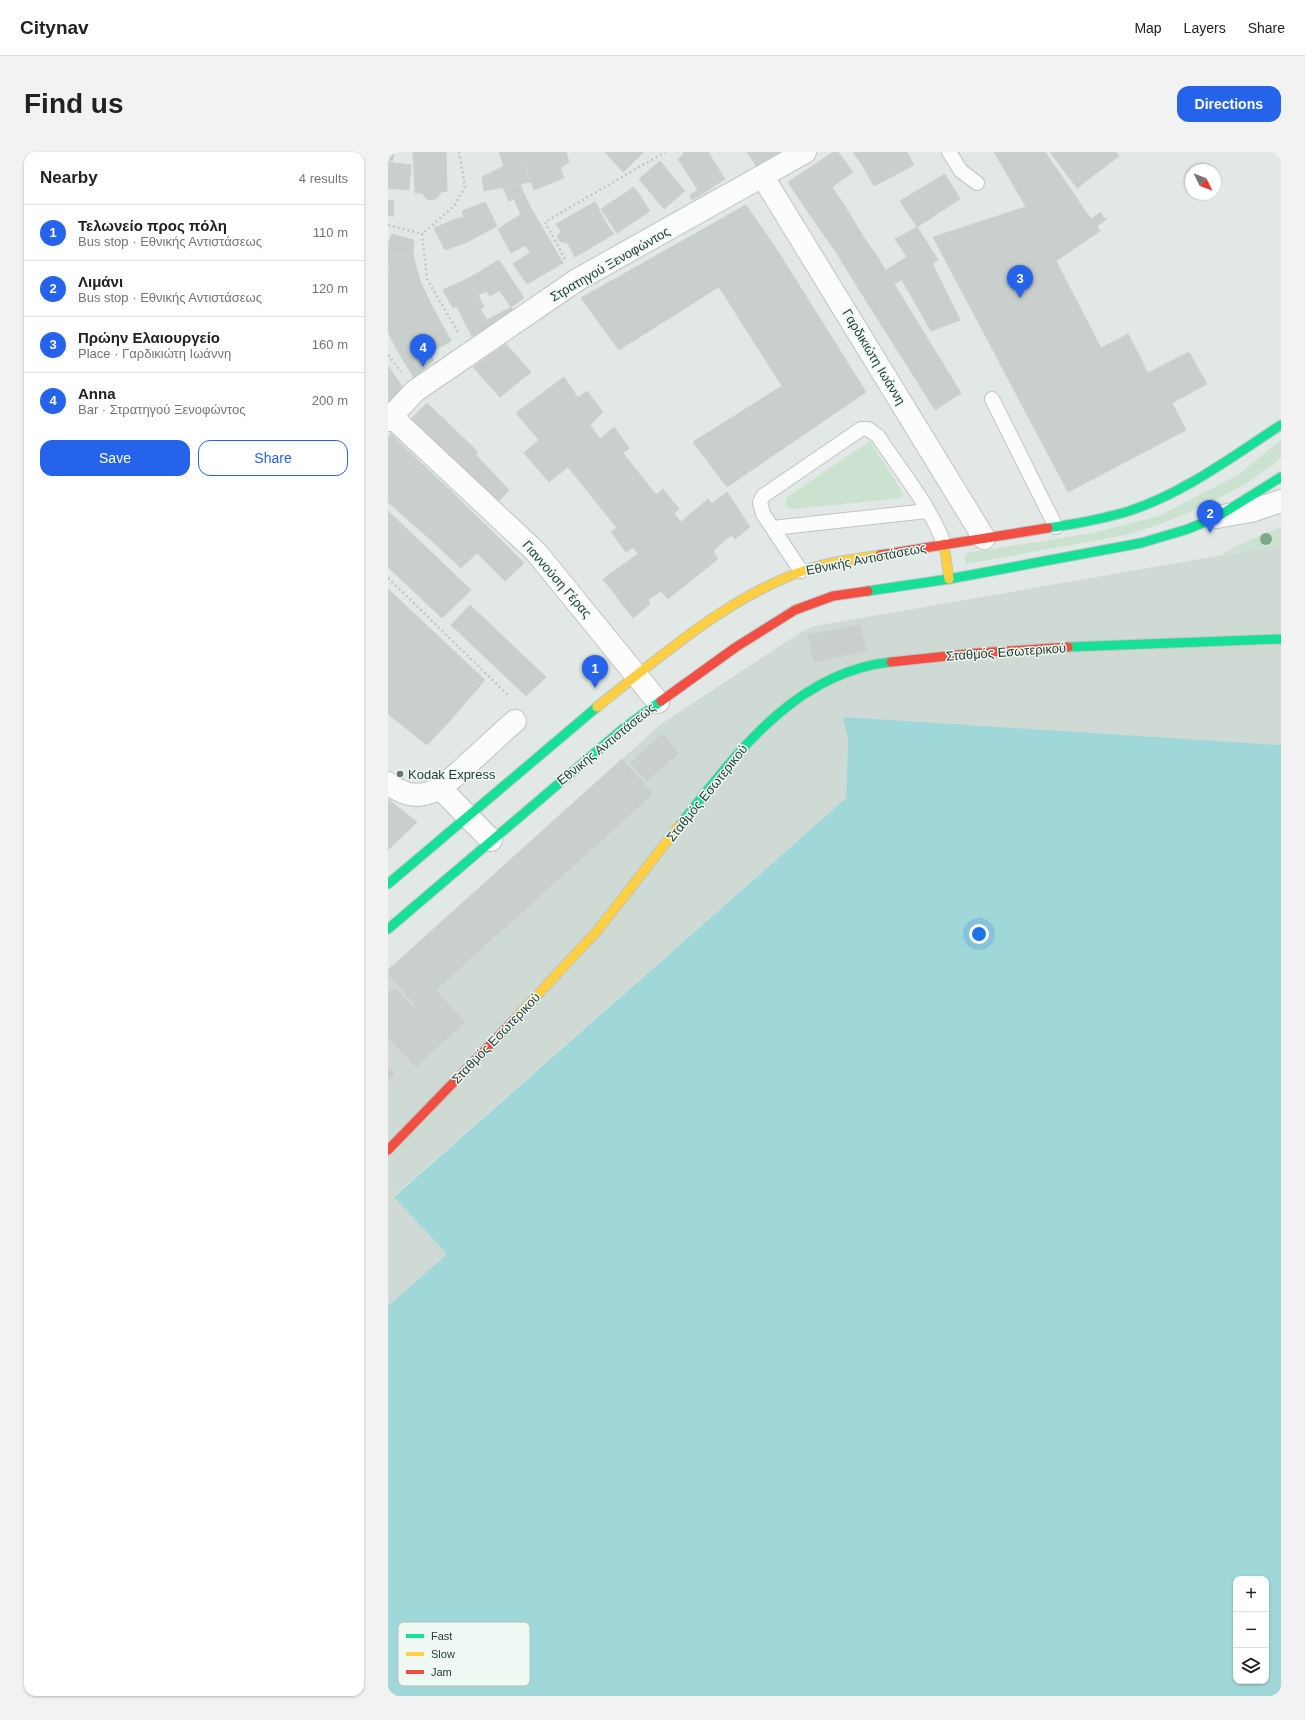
<!DOCTYPE html>
<meta charset="utf-8">
<style>
:root{--surface:#fff;--page:#f2f2f2;--text:#202124;--muted:#757577;--line:#e0e0e0;--accent:#2563eb}
body{margin:0;font-family:Helvetica,sans-serif;background:var(--page);color:var(--text)}
.controls{position:absolute;right:12px;bottom:12px;display:grid;overflow:hidden;border-radius:8px;box-shadow:0 1px 3px #0004}
.controls button{width:36px;height:36px;display:grid;place-items:center;padding:0;border:0;border-bottom:1px solid var(--line);background:var(--surface);color:var(--text);font:20px sans-serif}
.compass{position:absolute;left:797px;top:12px;width:36px;height:36px;border-radius:50%;background:var(--surface);box-shadow:0 1px 3px #0004;rotate:133deg}
.you{position:absolute;left:591px;top:782px;width:14px;height:14px;margin:-10px;border:3px solid #fff;border-radius:50%;background:#1a73e8;box-shadow:0 0 0 6px #1a73e833}
.badge{display:grid;place-items:center;width:26px;height:26px;border-radius:50%;background:var(--accent);color:#fff;font-size:13px;font-weight:700}
.pin{position:absolute;translate:-50% -33px;filter:drop-shadow(0 1px 2px #0008)}
.pin::after{content:'';position:absolute;top:21px;width:14px;height:12px;background:inherit;clip-path:polygon(0 0,100% 0,50% 100%)}
.list{margin:0;padding:0;list-style:none}
h2{display:flex;justify-content:space-between;align-items:center;height:52px;margin:0;padding:0 16px;font-size:17px}
h2 small{font-size:13px;font-weight:400;color:var(--muted)}
.list li{display:grid;grid-template-columns:26px 1fr auto;gap:12px;align-items:center;box-sizing:border-box;height:56px;padding:0 16px;border-top:1px solid var(--line)}
.list b{display:block;font-size:15px;white-space:nowrap}
.list p{margin:0;font-size:13px;white-space:nowrap;color:var(--muted)}
.list em{font-size:13px;font-style:normal;color:var(--muted)}
.actions{display:flex;gap:8px;padding:12px 16px}
.actions a{flex:1;padding:9px 0;border:1px solid var(--accent);border-radius:12px;text-align:center;font-size:14px;color:var(--accent)}
.actions .main{background:var(--accent);color:#fff}
.icon{flex:none;width:22px;height:22px;fill:none;stroke:currentColor;stroke-width:2;stroke-linecap:round;stroke-linejoin:round}
.map{position:relative;flex:none;width:893px;height:1544px;overflow:hidden;border-radius:12px}
header{display:flex;align-items:center;gap:24px;box-sizing:border-box;height:56px;padding:0 20px;background:var(--surface);border-bottom:1px solid var(--line)}
header strong{font-size:19px}
nav{display:flex;gap:22px;margin-inline-start:auto;font-size:14px}
.intro{display:flex;align-items:center;justify-content:space-between;box-sizing:border-box;height:96px;padding:0 24px}
h1{margin:0;font-size:28px}
.button{padding:10px 18px;border-radius:12px;background:var(--accent);color:#fff;font-size:14px;font-weight:700}
main{display:flex;gap:24px;padding:0 24px}
aside{flex:1;background:var(--surface);border-radius:12px;box-shadow:0 1px 3px #0004}
.map>svg:first-child{display:block}
</style>
<header>
<strong>Citynav</strong>
<nav><a>Map</a><a>Layers</a><a>Share</a></nav>
</header>
<div class="intro"><h1>Find us</h1><a class="button">Directions</a></div>
<main>
<aside>
<h2>Nearby<small>4 results</small></h2>
<ul class="list">
<li><span class="badge">1</span><div><b>Τελωνείο προς πόλη</b><p>Bus stop · Εθνικής Αντιστάσεως</p></div><em>110 m</em></li>
<li><span class="badge">2</span><div><b>Λιμάνι</b><p>Bus stop · Εθνικής Αντιστάσεως</p></div><em>120 m</em></li>
<li><span class="badge">3</span><div><b>Πρώην Ελαιουργείο</b><p>Place · Γαρδικιώτη Ιωάννη</p></div><em>160 m</em></li>
<li><span class="badge">4</span><div><b>Anna</b><p>Bar · Στρατηγού Ξενοφώντος</p></div><em>200 m</em></li>
</ul>
<div class="actions"><a class="main">Save</a><a>Share</a></div>
</aside>
<div class="map">
<svg width="893" height="1544" viewBox="0 0 893 1544">
<rect width="100%" height="100%" fill="#e2e8e5"/>
<path fill="#cfdad4" d="M 893,393 L 893,593 L 456,566 L 460,588 L 458,646 L 6,1044 L 59,1102 L 0,1154 L 0,818 L 263,581 L 273,572 L 415,479 L 427,474 Z"/>
<g fill="#cae2cf">
<path d="M 893,288 L 893,306 L 859,331 L 817,353 L 773,372 L 737,383 L 578,412 L 577,404 L 579,401 L 705,381 L 771,364 L 850,323 Z"/>
<path d="M 482,289 L 513,338 L 515,343 L 513,346 L 404,357 L 397,354 L 399,345 Z"/>
<path d="M 893,375 L 893,393 L 833,403 L 846,395 Z"/>
</g>
<path fill="#a0d7d9" fill-rule="evenodd" d="M 455,565 L 893,593 L 893,1544 L 0,1544 L 0,1154 L 59,1102 L 6,1045 L 458,646 L 460,588 ZM 848,1427 L 878,1427 L 878,1529 L 848,1529 Z"/>
<g fill="#c9cfcc" stroke="#cbd1ce">
<path d="M 0,0 L 6,0 L 5,9 L 0,8 Z"/>
<path d="M 25,0 L 58,0 L 59,39 L 53,40 L 48,47 L 40,48 L 34,41 L 27,41 Z"/>
<path d="M 111,0 L 133,0 L 142,30 L 96,39 L 94,25 L 116,14 Z"/>
<path d="M 133,0 L 178,0 L 181,10 L 172,16 L 176,26 L 146,38 Z"/>
<path d="M 217,0 L 256,0 L 235,20 Z"/>
<path d="M 296,0 L 320,0 L 337,27 L 313,43 L 290,7 L 295,3 Z"/>
<path d="M 359,0 L 379,0 L 383,8 L 369,15 Z"/>
<path d="M 379,0 L 395,0 L 383,8 Z"/>
<path d="M 445,0 L 450,0 L 465,20 L 448,32 L 432,9 Z"/>
<path d="M 465,0 L 493,0 L 473,11 Z"/>
<path d="M 493,0 L 519,0 L 526,13 L 486,34 L 473,11 Z"/>
<path d="M 606,0 L 657,0 L 703,67 L 713,60 L 715,65 L 719,67 L 709,74 L 712,79 L 668,109 L 713,196 L 740,182 L 760,221 L 801,200 L 819,232 L 784,251 L 798,278 L 680,340 L 545,85 L 638,55 Z"/>
<path d="M 662,0 L 728,0 L 731,4 L 689,36 Z"/>
<path d="M 272,9 L 297,39 L 276,57 L 251,27 Z"/>
<path d="M 432,9 L 448,32 L 416,54 L 400,30 Z"/>
<path d="M 0,10 L 23,13 L 21,38 L 0,36 Z"/>
<path d="M 557,22 L 572,47 L 529,75 L 512,49 Z"/>
<path d="M 132,32 L 136,42 L 121,49 L 115,35 Z"/>
<path d="M 246,35 L 262,59 L 229,81 L 213,57 Z"/>
<path d="M 444,35 L 455,51 L 427,70 L 416,54 Z"/>
<path d="M 310,38 L 313,43 L 304,48 L 302,43 Z"/>
<path d="M 136,42 L 143,56 L 133,63 L 126,47 Z"/>
<path d="M 0,48 L 6,49 L 5,64 L 0,64 Z"/>
<path d="M 97,50 L 109,74 L 79,90 L 68,67 L 76,65 L 74,59 Z"/>
<path d="M 207,50 L 221,76 L 183,97 L 179,91 L 173,90 L 169,85 L 173,79 L 168,72 Z"/>
<path d="M 455,51 L 475,84 L 448,100 L 427,70 Z"/>
<path d="M 358,53 L 389,98 L 231,198 L 193,146 Z"/>
<path d="M 143,56 L 158,82 L 123,101 L 110,77 Z"/>
<path d="M 68,67 L 79,90 L 57,98 L 46,76 Z"/>
<path d="M 529,75 L 550,108 L 506,132 L 498,118 L 519,105 L 507,87 Z"/>
<path d="M 221,76 L 226,82 L 187,105 L 183,97 Z"/>
<path d="M 4,82 L 26,88 L 25,103 L 0,103 L 0,92 Z"/>
<path d="M 158,82 L 175,111 L 139,132 L 125,112 L 142,101 L 137,92 Z"/>
<path d="M 475,84 L 490,106 L 462,123 L 448,100 Z"/>
<path d="M 389,98 L 478,240 L 339,335 L 305,290 L 394,234 L 331,135 Z"/>
<path d="M 0,103 L 25,103 L 28,115 L 1,122 Z"/>
<path d="M 490,106 L 573,241 L 547,258 L 462,123 Z"/>
<path d="M 111,108 L 136,146 L 123,155 L 96,117 Z"/>
<path d="M 544,111 L 572,168 L 543,179 L 514,128 Z"/>
<path d="M 28,115 L 33,131 L 10,142 L 1,122 Z"/>
<path d="M 96,117 L 112,138 L 102,144 L 98,139 L 90,143 L 81,126 Z"/>
<path d="M 1,122 L 7,133 L 0,136 L 0,123 Z"/>
<path d="M 81,126 L 90,143 L 65,156 L 55,138 Z"/>
<path d="M 33,131 L 44,154 L 21,165 L 10,142 Z"/>
<path d="M 7,133 L 20,162 L 0,171 L 0,136 Z"/>
<path d="M 90,143 L 96,155 L 75,167 L 69,154 Z"/>
<path d="M 44,154 L 63,189 L 42,201 L 21,165 Z"/>
<path d="M 123,155 L 127,162 L 103,174 L 99,168 Z"/>
<path d="M 92,157 L 103,174 L 84,184 L 75,167 Z"/>
<path d="M 20,162 L 31,182 L 8,196 L 0,180 L 0,171 Z"/>
<path d="M 31,182 L 46,208 L 26,226 L 8,196 Z"/>
<path d="M 118,192 L 143,220 L 112,245 L 85,215 Z"/>
<path d="M 0,214 L 9,227 L 0,236 Z"/>
<path d="M 176,225 L 190,246 L 199,239 L 215,260 L 202,273 L 212,287 L 226,275 L 241,296 L 235,301 L 268,343 L 275,337 L 291,357 L 286,362 L 293,370 L 320,347 L 324,352 L 339,340 L 362,375 L 347,387 L 343,383 L 325,399 L 330,407 L 280,447 L 273,439 L 260,448 L 262,452 L 245,466 L 215,427 L 250,402 L 245,395 L 238,400 L 223,380 L 229,376 L 180,315 L 161,330 L 136,301 L 151,288 L 128,261 Z"/>
<path d="M 9,227 L 17,239 L 3,252 L 0,248 L 0,236 Z"/>
<path d="M 39,251 L 90,300 L 72,318 L 21,269 Z"/>
<path d="M 3,282 L 34,312 L 18,330 L 0,312 L 0,285 Z"/>
<path d="M 87,302 L 121,338 L 108,352 L 72,318 Z"/>
<path d="M 0,312 L 18,330 L 0,350 Z"/>
<path d="M 34,312 L 63,339 L 47,357 L 18,330 Z"/>
<path d="M 18,330 L 36,347 L 18,366 L 0,350 Z"/>
<path d="M 63,339 L 78,354 L 59,373 L 45,359 Z"/>
<path d="M 36,347 L 47,357 L 45,359 L 59,373 L 44,389 L 18,366 Z"/>
<path d="M 78,354 L 108,383 L 89,401 L 59,373 Z"/>
<path d="M 0,359 L 83,438 L 54,466 L 0,415 Z"/>
<path d="M 59,373 L 89,401 L 73,416 L 44,389 Z"/>
<path d="M 108,383 L 136,411 L 117,429 L 89,401 Z"/>
<path d="M 0,437 L 97,528 L 59,572 L 0,525 Z"/>
<path d="M 82,453 L 158,525 L 138,544 L 63,473 Z"/>
<path d="M 472,473 L 478,499 L 426,510 L 420,483 Z"/>
<path d="M 0,525 L 59,572 L 39,593 L 0,562 Z"/>
<path d="M 274,582 L 291,601 L 259,629 L 242,611 Z"/>
<path d="M 234,607 L 265,642 L 29,855 L 0,822 L 0,818 Z"/>
<path d="M 0,647 L 29,670 L 0,698 Z"/>
<path d="M 7,836 L 33,864 L 54,845 L 77,870 L 28,915 L 0,885 L 0,842 Z"/>
<path d="M 48,838 L 54,845 L 33,864 L 26,856 Z"/>
<path d="M 0,915 L 7,923 L 0,929 Z"/>
</g>
<g fill="none" stroke-linecap="round" stroke-linejoin="round">
<g stroke="#bfc5c2" stroke-width="16">
<g id="lane">
<path d="M 561,0 L 573,19 L 589,31"/>
<path d="M 604,247 L 668,375"/>
<path d="M 385,376 L 539,359"/>
<path d="M 413,419 L 375,362 L 372,350 L 375,344 L 473,277 L 480,277 L 490,284 C 512,318 543,355 556,392"/>
</g>
</g>
<g stroke="#bfc5c2" stroke-width="24">
<g id="street">
<path d="M 375,25 L 596,386"/>
<path d="M 4,265 L 148,400 L 270,550"/>
<path d="M 0,268 L 27,239 L 189,128 L 417,0"/>
<path d="M 829,365 L 863,359 L 893,349"/>
<path d="M 0,631 C 35,659 58,632 83,609 C 98,596 112,582 127,569"/>
<path d="M 53,637 L 103,688"/>
</g>
</g>
<g stroke="#bdc6c2" stroke-width="11">
<g id="fast">
<path d="M 660,376 C 687,372 715,367 741,359 C 796,341 845,304 893,273"/>
<path d="M 480,439 L 561,427 L 753,391 L 800,377 L 829,365 L 893,325"/>
<path d="M 680,495 L 893,487"/>
<path d="M 291,674 C 347,604 406,520 503,510"/>
<path d="M 0,732 L 209,555"/>
<path d="M 0,777 L 236,576 L 273,549"/>
</g>
</g>
<g stroke="#bdc6c2" stroke-width="11">
<g id="slow">
<path d="M 556,392 L 561,427"/>
<path d="M 209,555 C 274,503 355,432 438,412 C 456,408 474,406 492,403"/>
<path d="M 126,868 L 209,779 L 291,674"/>
</g>
</g>
<g stroke="#bdc6c2" stroke-width="11">
<g id="jam">
<path d="M 492,403 L 660,376"/>
<path d="M 503,510 L 588,501 L 680,495"/>
<path d="M 273,549 L 348,495 L 407,458 L 445,444 L 480,439"/>
<path d="M 0,998 L 126,868"/>
</g>
</g>
<g stroke="#bfc8c4" stroke-width="2.5" stroke-dasharray="2 3" stroke-linecap="butt">
<path d="M 0,73 L 35,82"/>
<path d="M 177,107 L 157,70 L 277,0"/>
<path d="M 70,180 L 39,127 L 34,82 L 66,54 L 77,35 L 71,0"/>
<path d="M 0,203 L 13,220"/>
<path d="M 0,426 L 122,545"/>
</g>
<use href="#lane" stroke="#fbfcfb" stroke-width="14"/>
<use href="#street" stroke="#fbfcfb" stroke-width="22"/>
<use href="#fast" stroke="#16e098" stroke-width="9"/>
<use href="#slow" stroke="#ffcf43" stroke-width="9"/>
<use href="#jam" stroke="#f24e42" stroke-width="9"/>
</g>
<circle fill="#7ca989" cx="878" cy="387" r="6"/>
<circle fill="#637870" stroke="#f0f8f3" stroke-width="1.5" cx="12" cy="622" r="4"/>
<g text-anchor="middle" dominant-baseline="central" stroke-width="3" stroke-linejoin="round" paint-order="stroke">
<g font-size="13" fill="#1f3c31" stroke="#f0f8f3">
<text transform="translate(222 112) rotate(-30)">Στρατηγού Ξενοφώντος</text>
<text transform="translate(486 205) rotate(59)">Γαρδικιώτη Ιωάννη</text>
<text transform="translate(478 407) rotate(-11)">Εθνικής Αντιστάσεως</text>
<text transform="translate(169 427) rotate(49)">Γιαννούση Γέρας</text>
<text transform="translate(618 500) rotate(-4)">Σταθμός Εσωτερικού</text>
<text transform="translate(218 592) rotate(-39)">Εθνικής Αντιστάσεως</text>
<text transform="translate(319 641) rotate(-51)">Σταθμός Εσωτερικού</text>
<text transform="translate(108 886) rotate(-46)">Σταθμός Εσωτερικού</text>
</g>
<g font-size="13" fill="#1f3c31" stroke="#f0f8f3" text-anchor="start">
<text x="20" y="622">Kodak Express</text>
</g>
</g>
<rect x="10" y="1470" width="132" height="64" rx="6" fill="#f0f8f3" stroke="#b1c0b9" stroke-width="1"/>
<rect x="18" y="1482" width="18" height="4" fill="#16e098"/>
<rect x="18" y="1500" width="18" height="4" fill="#ffcf43"/>
<rect x="18" y="1518" width="18" height="4" fill="#f24e42"/>
<g font-size="11" fill="#1f3c31">
<text x="43" y="1488">Fast</text>
<text x="43" y="1506">Slow</text>
<text x="43" y="1524">Jam</text>
</g>
</svg>
<div class="controls">
<button>+</button>
<button>−</button>
<button><svg class="icon" aria-label="layers" viewBox="0 0 24 24"><path d="M12 4l9 5-9 5-9-5zM3 14l9 5 9-5"/></svg></button>
</div>
<svg class="compass" viewBox="-18 -18 36 36"><path d="M0-13l5 13h-10z" fill="#e53935"/><path d="M0 13l5-13h-10z" fill="#757577"/></svg>
<div class="you"></div>
<div class="pin badge" style="left:207px;top:536px">1</div>
<div class="pin badge" style="left:822px;top:381px">2</div>
<div class="pin badge" style="left:632px;top:146px">3</div>
<div class="pin badge" style="left:35px;top:215px">4</div>
</div>
</main>
